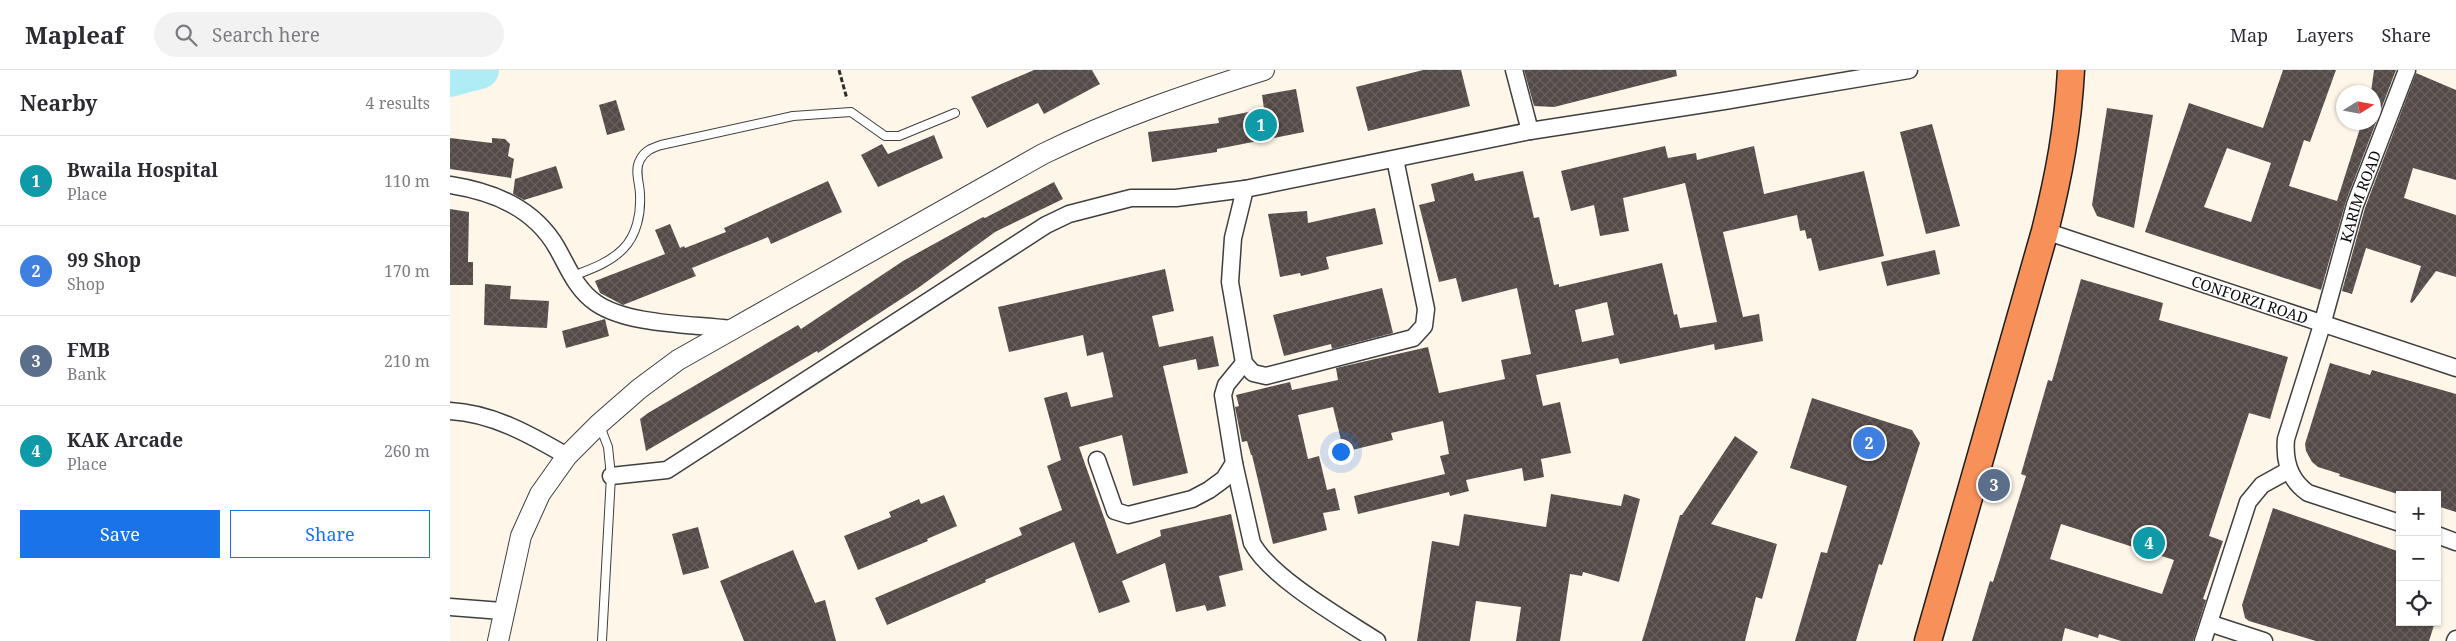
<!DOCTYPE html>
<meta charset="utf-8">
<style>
:root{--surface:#fff;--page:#f2f2f3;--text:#2b2b33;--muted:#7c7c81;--line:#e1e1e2;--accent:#1a73e8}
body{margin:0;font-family:"Noto Serif",serif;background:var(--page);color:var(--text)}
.controls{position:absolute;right:15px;bottom:15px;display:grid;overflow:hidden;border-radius:0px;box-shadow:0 1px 4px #0004}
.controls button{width:45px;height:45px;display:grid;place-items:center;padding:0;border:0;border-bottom:1px solid var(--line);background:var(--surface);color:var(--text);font:25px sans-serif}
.compass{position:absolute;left:1886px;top:15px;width:45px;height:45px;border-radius:50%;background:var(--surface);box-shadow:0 1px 4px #0004;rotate:79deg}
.you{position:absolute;left:890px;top:381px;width:18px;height:18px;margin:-12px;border:4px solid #fff;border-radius:50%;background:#1a73e8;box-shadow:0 0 0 8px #1a73e833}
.badge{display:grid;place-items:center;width:32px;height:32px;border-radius:50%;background:var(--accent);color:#fff;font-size:16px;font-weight:700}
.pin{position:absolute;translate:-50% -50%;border:2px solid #fff;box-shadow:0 1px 5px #0006}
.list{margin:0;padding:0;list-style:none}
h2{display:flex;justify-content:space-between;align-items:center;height:65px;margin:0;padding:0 20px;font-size:21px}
h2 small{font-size:16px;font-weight:400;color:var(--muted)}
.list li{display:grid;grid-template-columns:32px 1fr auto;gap:15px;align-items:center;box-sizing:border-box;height:90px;padding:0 20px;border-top:1px solid var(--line)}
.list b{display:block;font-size:19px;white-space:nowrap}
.list p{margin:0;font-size:16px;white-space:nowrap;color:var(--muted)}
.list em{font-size:16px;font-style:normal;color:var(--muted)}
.actions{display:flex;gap:10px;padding:15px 20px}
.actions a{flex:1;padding:11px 0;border:1px solid var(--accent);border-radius:0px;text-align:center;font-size:18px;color:var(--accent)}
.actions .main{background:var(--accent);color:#fff}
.icon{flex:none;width:28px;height:28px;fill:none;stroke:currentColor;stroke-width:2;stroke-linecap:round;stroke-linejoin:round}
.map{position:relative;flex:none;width:2006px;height:571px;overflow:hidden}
header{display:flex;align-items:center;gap:30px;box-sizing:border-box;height:70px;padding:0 25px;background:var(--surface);border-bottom:1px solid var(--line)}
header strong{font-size:24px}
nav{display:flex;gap:28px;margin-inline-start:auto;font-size:18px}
.search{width:350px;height:45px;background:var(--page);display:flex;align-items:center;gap:12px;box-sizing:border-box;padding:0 18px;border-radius:28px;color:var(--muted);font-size:19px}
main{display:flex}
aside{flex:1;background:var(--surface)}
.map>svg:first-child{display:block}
</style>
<header>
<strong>Mapleaf</strong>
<div class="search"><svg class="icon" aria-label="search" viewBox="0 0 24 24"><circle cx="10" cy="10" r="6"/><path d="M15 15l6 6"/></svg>Search here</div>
<nav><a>Map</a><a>Layers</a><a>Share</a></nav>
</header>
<main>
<aside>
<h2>Nearby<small>4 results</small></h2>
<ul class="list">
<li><span class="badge" style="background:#0f9aa8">1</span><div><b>Bwaila Hospital</b><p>Place</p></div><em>110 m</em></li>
<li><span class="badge" style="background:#3f7fe0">2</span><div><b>99 Shop</b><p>Shop</p></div><em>170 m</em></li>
<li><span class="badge" style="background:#5c6f8a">3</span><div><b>FMB</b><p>Bank</p></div><em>210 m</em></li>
<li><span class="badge" style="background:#0f9aa8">4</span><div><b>KAK Arcade</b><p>Place</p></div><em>260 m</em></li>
</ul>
<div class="actions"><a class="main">Save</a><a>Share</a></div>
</aside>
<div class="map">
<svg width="2006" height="571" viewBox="0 0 2006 571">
<defs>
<pattern id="building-cross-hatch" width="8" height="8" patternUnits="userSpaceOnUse" patternTransform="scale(1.25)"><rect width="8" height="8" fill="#544a48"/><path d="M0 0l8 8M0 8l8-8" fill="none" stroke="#68605e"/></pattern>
</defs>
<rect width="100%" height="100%" fill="#fff6ea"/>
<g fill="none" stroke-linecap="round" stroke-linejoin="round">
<path stroke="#afedf6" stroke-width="38" d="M 0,8 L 30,0"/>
</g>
<g fill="url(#building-cross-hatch)" fill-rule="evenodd">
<path d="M 584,0 L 642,0 L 650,14 L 594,44 L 588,33 L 537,58 L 521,27 Z"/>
<path d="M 973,0 L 1011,0 L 1020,36 L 918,61 L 906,17 Z"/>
<path d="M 1074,0 L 1226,0 L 1227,6 L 1104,37 L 1084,36 Z"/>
<path d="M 1833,0 L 1886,0 L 1860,72 L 1854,70 L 1839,116 L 1887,131 L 1912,52 L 1924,52 L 1924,22 L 1921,22 L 1924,0 L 1946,0 L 1896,131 L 1871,220 L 1695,162 L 1739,33 L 1813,58 ZM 1777,78 L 1821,93 L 1801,152 L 1754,137 Z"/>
<path d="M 1966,3 L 2006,20 L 2006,110 L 1963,98 L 1954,128 L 2006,145 L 2006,207 L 1986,201 L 1962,233 L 1960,232 L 1971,196 L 1916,178 L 1902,224 L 1892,221 L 1915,138 Z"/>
<path d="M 846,19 L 854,62 L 767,79 L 767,82 L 702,92 L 698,62 L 769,53 L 768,48 L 814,39 L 812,25 Z"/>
<path d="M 166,30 L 175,60 L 157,65 L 149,35 Z"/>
<path d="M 1657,38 L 1703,45 L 1684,158 L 1647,146 L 1642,135 Z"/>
<path d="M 1482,54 L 1510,156 L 1476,164 L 1450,62 Z"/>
<path d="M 484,65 L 493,88 L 428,117 L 411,85 L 432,74 L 438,84 Z"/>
<path d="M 0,68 L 42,73 L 42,68 L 55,69 L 60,74 L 58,86 L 64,89 L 61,108 L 0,99 Z"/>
<path d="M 1215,76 L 1218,88 L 1246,83 L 1247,90 L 1304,76 L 1314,124 L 1414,101 L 1434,186 L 1369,201 L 1361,168 L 1357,169 L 1355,160 L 1350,161 L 1347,145 L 1273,162 L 1293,247 L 1309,244 L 1313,271 L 1265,280 L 1264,274 L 1170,294 L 1168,288 L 1086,305 L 1093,336 L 1110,332 L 1121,383 L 1091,389 L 1094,407 L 1074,411 L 1072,398 L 1016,410 L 1019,421 L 1000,426 L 999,422 L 908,444 L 904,426 L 995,404 L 990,386 L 999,384 L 993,351 L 941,363 L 943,370 L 894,382 L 883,337 L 848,345 L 858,389 L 869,386 L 877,420 L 885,418 L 890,440 L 873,443 L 877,460 L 823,474 L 802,385 L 801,385 L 797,371 L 792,372 L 785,337 L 789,336 L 786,325 L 840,312 L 842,320 L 888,310 L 886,298 L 978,277 L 989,323 L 1055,309 L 1051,290 L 1081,284 L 1067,218 L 1012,232 L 1006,208 L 989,212 L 969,135 L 985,131 L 981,114 L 1023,103 L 1025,111 L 1073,101 L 1084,148 L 1089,147 L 1104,215 L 1109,214 L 1109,217 L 1212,193 L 1224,245 L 1227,244 L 1230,258 L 1267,252 L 1235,113 L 1173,128 L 1179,161 L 1150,166 L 1144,135 L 1121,141 L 1111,101 ZM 1157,232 L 1164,265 L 1132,272 L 1125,240 Z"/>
<path d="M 106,96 L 113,118 L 74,130 L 63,124 L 65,109 Z"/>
<path d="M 378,111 L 392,142 L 321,174 L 318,167 L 242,198 L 246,206 L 173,235 L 150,223 L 145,211 L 215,184 L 205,160 L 220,154 L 230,178 L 234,176 L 235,178 L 276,162 L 274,158 Z"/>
<path d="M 604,112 L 613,129 L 545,162 L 468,218 L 368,283 L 367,281 L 196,381 L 190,349 L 198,343 L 348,255 L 351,259 L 453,191 L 533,147 L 535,148 Z"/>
<path d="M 925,138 L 933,174 L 876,187 L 879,199 L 851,206 L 850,203 L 830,207 L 818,144 L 857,141 L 858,153 Z"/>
<path d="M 0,139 L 19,142 L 18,192 L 23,192 L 23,215 L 0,215 Z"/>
<path d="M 1485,180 L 1490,204 L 1437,216 L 1431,192 Z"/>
<path d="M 715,199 L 724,241 L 702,246 L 709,277 L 763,266 L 769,296 L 748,300 L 746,289 L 713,296 L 738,403 L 683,416 L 672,365 L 629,377 L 667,484 L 711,466 L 710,460 L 781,444 L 793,500 L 769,506 L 776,536 L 757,541 L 755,535 L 726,542 L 715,493 L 672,511 L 680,532 L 649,543 L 624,472 L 535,510 L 536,512 L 437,555 L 425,528 L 572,465 L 569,458 L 612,440 L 597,396 L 611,390 L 594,328 L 617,322 L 621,337 L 663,327 L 653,282 L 637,286 L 633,265 L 559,282 L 548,237 Z"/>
<path d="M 1631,209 L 1713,233 L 1709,250 L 1838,287 L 1820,349 L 1799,343 L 1759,466 L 1773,471 L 1753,529 L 1756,530 L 1743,571 L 1671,571 L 1649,564 L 1648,568 L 1615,558 L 1612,571 L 1522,571 L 1540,511 L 1543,512 L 1576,406 L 1571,404 L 1598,310 L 1602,311 ZM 1611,454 L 1724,490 L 1712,524 L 1600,489 Z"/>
<path d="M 35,214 L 61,216 L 60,229 L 99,231 L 97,258 L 34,255 Z"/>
<path d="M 932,218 L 943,263 L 882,279 L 881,274 L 834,286 L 823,245 Z"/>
<path d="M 155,249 L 159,266 L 116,278 L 112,261 Z"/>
<path d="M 1880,293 L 1920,305 L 1922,300 L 2006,324 L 2006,442 L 1987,436 L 1987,425 L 1951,425 L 1889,406 L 1890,404 L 1868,397 L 1862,392 L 1856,381 L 1855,374 Z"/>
<path d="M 1362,328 L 1462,360 L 1470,373 L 1432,495 L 1429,494 L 1406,571 L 1345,571 L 1371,482 L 1377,483 L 1397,416 L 1340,398 Z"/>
<path d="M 1285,366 L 1308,382 L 1261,454 L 1327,474 L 1312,529 L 1306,527 L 1295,571 L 1192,571 L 1230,445 L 1232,445 Z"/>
<path d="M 1101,424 L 1171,436 L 1174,424 L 1190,429 L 1169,512 L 1133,502 L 1132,506 L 1120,504 L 1110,571 L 1066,571 L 1071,537 L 1026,531 L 1020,571 L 967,571 L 982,471 L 1009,476 L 1014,444 L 1096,457 Z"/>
<path d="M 494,425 L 507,456 L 477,469 L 478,471 L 408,500 L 394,466 L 441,447 L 439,442 L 469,429 L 471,434 Z"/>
<path d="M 1823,438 L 1950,482 L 1950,552 L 1985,552 L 1979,571 L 1866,571 L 1799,551 L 1795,548 L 1792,535 Z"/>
<path d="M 248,457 L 259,498 L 233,505 L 222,464 Z"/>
<path d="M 343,480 L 365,533 L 375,530 L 386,571 L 294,571 L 270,511 Z"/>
</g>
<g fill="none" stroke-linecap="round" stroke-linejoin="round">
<g stroke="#3f3f3f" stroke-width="10">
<g id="service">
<path d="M 123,206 C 141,199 159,193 173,179 C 187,165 191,143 190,125 C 190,114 184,100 190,90 C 194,81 202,78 211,75 L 343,46 L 401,42 L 435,66 L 449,66 L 505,43"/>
<path d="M 150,356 L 158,377 L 161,406 L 152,571"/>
</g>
</g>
<g stroke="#3f3f3f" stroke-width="19">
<g id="minor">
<path d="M 1064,0 L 1080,61"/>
<path d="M 0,115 C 44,122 84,138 107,178 C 119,199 126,219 146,233 C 178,255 241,254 280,259"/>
<path d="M 795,119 L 783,168 L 780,212 L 794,293 L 803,303 L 816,306 L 963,268 L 974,256 L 976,239 L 945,89"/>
<path id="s1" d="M 1595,161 L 2006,298"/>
<path d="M 794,293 L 776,315 L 773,325 L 784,393 L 802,473 C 821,508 893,549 927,571"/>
<path d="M 0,341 C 42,343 81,365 117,386"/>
<path d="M 647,390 L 665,441 L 678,445 L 742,429 L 759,420 L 774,409 L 784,393"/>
<path d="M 161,406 L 217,400 L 596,155 L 619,144 L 681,128 L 726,128 L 795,119 L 1080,61 L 1274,31 L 1459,0"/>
<path id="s2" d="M 1950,453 L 1858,423 C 1839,410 1834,391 1836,369 L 1872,255 L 1905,135 L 1957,0"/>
<path d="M 1987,465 L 2006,472"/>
<path d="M 0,537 L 52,541"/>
<path d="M 1759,553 L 1814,571"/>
<path d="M 1753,571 L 1798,432 L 1812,415 L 1839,400"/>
<path d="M 2005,571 L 2006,569"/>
</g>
</g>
<g stroke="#3f3f3f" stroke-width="22">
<path id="tertiary" d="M 48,571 L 71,466 L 90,424 L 117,386 L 149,354 L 189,319 L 228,290 L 593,84 C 664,49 738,24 814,0"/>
</g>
<g stroke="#1d1d1d" stroke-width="29">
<path id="trunk" d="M 1478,571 L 1595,161 C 1609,105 1618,57 1621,0"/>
</g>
<path stroke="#2e2e2e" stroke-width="3" stroke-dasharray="5 2.5" stroke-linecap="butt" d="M 389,0 L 397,29"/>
<use href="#service" stroke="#fff" stroke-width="8"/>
<use href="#minor" stroke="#fff" stroke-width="16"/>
<use href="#tertiary" stroke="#fff" stroke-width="20"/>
<use href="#trunk" stroke="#f79159" stroke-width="26"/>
</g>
<g text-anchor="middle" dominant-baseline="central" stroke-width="5" stroke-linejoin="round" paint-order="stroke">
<g font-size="15" fill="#0c0c0c" stroke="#fff">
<text stroke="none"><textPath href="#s2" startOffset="412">KARIM ROAD</textPath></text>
<text stroke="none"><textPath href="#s1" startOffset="216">CONFORZI ROAD</textPath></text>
</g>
</g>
</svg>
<div class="controls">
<button>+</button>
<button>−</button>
<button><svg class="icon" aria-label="locate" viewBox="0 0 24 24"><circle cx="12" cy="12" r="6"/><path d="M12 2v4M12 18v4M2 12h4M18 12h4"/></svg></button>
</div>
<svg class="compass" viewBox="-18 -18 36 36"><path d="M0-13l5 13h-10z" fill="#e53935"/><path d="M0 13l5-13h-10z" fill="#7c7c81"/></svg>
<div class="you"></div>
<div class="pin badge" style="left:811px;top:55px;background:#0f9aa8">1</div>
<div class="pin badge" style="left:1419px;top:373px;background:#3f7fe0">2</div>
<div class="pin badge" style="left:1544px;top:415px;background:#5c6f8a">3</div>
<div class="pin badge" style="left:1699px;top:473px;background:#0f9aa8">4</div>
</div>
</main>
